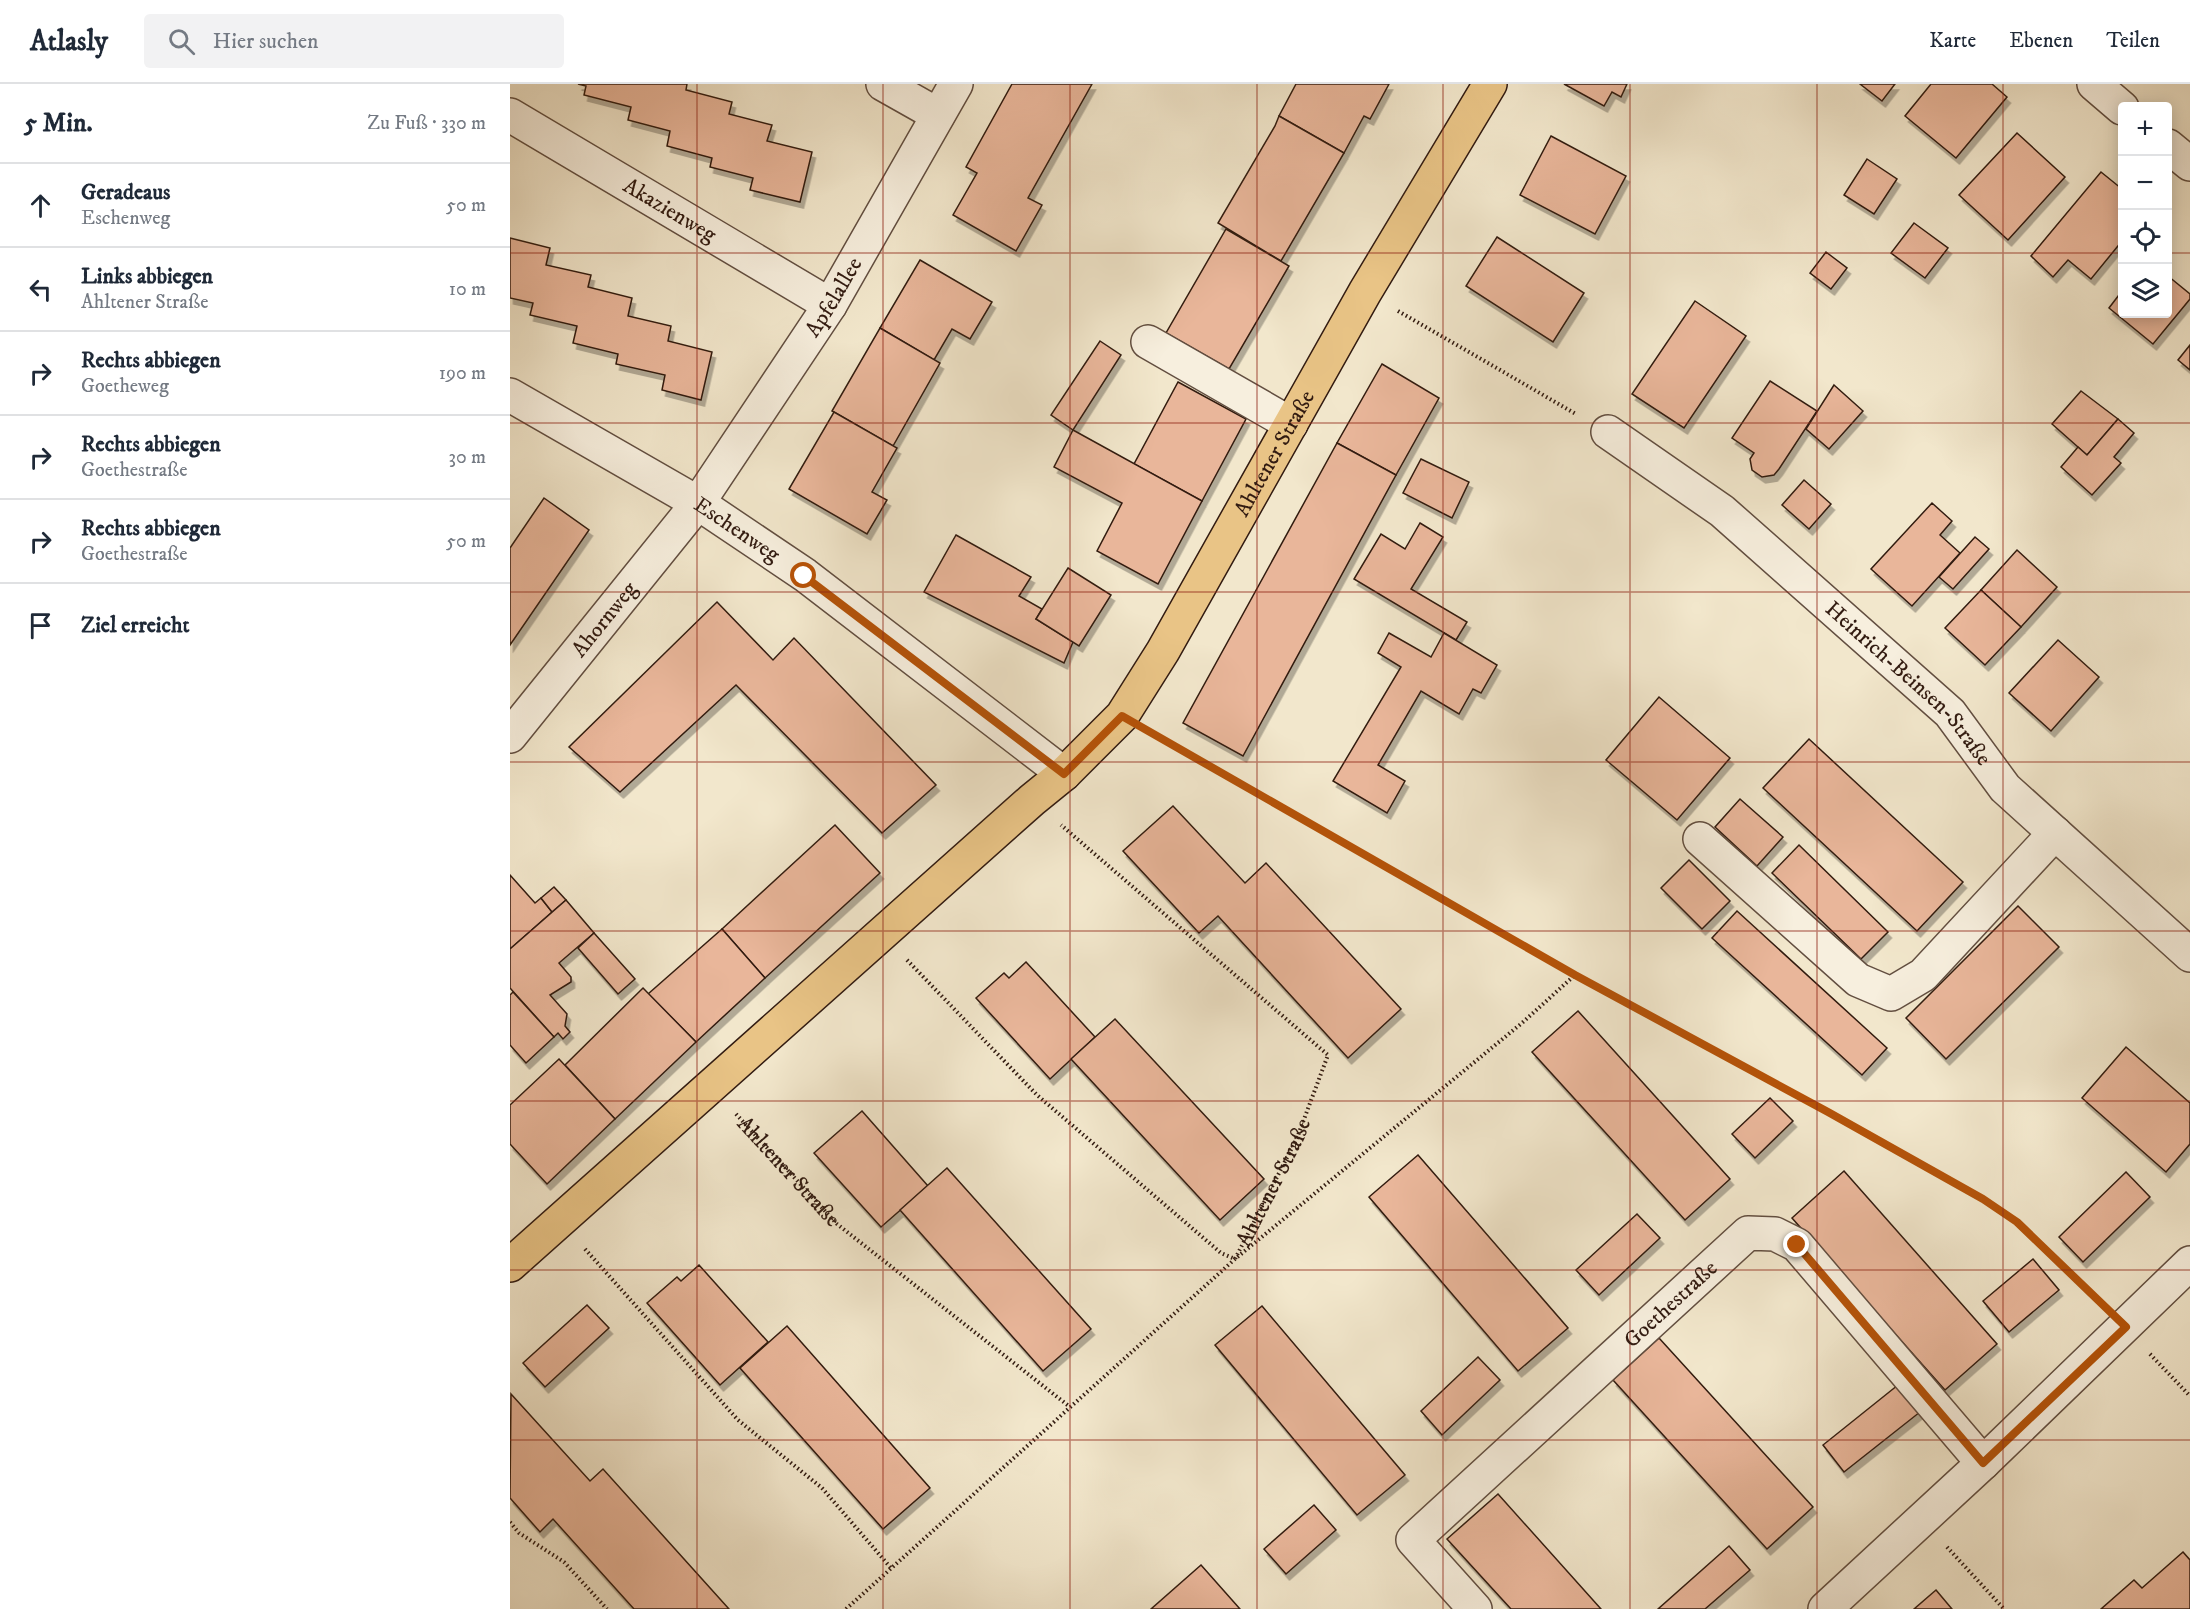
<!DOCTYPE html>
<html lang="de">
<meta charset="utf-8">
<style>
:root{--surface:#fff;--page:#f2f2f3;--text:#1f2937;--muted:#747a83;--line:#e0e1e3}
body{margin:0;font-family:"IM FELL DW Pica",serif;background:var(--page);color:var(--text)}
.controls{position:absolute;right:18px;top:18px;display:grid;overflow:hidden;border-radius:6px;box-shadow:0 3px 15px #0003}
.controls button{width:54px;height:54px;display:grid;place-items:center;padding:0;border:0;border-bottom:2px solid var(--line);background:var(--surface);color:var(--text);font:30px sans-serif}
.stop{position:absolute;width:18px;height:18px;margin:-14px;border:4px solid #b45309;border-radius:50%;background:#fff}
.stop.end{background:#b45309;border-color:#fff;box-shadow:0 2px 6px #0008}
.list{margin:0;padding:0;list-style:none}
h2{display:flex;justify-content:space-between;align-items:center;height:78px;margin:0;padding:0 24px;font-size:26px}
h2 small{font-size:20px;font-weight:400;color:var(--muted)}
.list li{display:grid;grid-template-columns:39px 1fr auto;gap:18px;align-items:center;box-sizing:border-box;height:84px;padding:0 24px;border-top:2px solid var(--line)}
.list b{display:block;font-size:22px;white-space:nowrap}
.list p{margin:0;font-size:20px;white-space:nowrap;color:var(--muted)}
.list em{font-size:20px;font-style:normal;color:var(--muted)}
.icon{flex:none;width:33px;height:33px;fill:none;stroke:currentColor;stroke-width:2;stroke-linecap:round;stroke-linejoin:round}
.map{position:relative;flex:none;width:1680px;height:1525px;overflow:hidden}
header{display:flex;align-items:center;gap:36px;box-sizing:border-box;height:84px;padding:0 30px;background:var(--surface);border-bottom:2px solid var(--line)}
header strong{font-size:28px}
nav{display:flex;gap:33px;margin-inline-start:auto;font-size:21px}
.search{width:420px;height:54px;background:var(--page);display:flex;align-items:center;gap:15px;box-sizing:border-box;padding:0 21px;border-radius:6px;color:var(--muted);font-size:22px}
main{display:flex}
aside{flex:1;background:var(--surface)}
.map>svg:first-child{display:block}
</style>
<header>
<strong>Atlasly</strong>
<div class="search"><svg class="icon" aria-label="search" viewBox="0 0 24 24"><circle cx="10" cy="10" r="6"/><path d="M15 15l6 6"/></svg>Hier suchen</div>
<nav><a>Karte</a><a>Ebenen</a><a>Teilen</a></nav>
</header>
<main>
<aside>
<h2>5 Min.<small>Zu Fuß · 330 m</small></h2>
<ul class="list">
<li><svg class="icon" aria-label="ahead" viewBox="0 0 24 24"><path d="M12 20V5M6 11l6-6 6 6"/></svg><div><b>Geradeaus</b><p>Eschenweg</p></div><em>50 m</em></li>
<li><svg class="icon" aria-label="left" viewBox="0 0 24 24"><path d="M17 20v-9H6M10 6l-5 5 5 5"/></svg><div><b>Links abbiegen</b><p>Ahltener Straße</p></div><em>10 m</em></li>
<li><svg class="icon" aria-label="right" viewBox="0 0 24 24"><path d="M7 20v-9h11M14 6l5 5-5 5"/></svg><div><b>Rechts abbiegen</b><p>Goetheweg</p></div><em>190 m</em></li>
<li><svg class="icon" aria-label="right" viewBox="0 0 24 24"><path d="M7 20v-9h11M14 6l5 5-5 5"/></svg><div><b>Rechts abbiegen</b><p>Goethestraße</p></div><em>30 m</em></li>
<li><svg class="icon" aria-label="right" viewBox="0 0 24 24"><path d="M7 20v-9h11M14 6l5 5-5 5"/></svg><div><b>Rechts abbiegen</b><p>Goethestraße</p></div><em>50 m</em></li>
<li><svg class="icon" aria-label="arrive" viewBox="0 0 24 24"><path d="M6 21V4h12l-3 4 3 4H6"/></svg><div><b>Ziel erreicht</b></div></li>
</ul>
</aside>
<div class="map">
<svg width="1680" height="1525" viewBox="0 0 1680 1525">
<defs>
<filter id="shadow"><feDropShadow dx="3.5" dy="6" stdDeviation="0" flood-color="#0004"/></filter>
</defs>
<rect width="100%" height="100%" fill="#f2e7cc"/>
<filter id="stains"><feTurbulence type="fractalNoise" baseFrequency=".00333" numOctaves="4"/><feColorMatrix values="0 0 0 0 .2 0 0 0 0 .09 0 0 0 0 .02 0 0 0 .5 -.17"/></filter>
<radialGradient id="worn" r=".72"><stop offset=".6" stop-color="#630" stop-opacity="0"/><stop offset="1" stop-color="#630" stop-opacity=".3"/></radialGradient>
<g fill="#e9b69a" stroke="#321b11" stroke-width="1.5" filter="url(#shadow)">
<path d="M 68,0 L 177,0 L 176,6 L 222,18 L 219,30 L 262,41 L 257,57 L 302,68 L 290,118 L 240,106 L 243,94 L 200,83 L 202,74 L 157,62 L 160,47 L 118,36 L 121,23 L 74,11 L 76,2 Z"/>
<path d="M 502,0 L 582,0 L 518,114 L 532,121 L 506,167 L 443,131 L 467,89 L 456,83 Z"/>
<path d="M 786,0 L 879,0 L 860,35 L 854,32 L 834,69 L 769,32 Z"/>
<path d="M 1054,0 L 1117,0 L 1111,13 L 1102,8 L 1094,22 Z"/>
<path d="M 1350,0 L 1385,0 L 1372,17 Z"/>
<path d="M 1421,0 L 1482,0 L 1497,13 L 1446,74 L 1395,32 Z"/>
<path d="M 769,32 L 834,69 L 771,177 L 708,139 L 765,42 Z"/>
<path d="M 1507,49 L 1555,93 L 1498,156 L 1449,111 Z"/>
<path d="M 1041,52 L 1116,92 L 1085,150 L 1010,111 Z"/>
<path d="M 1357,75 L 1387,95 L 1364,130 L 1334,111 Z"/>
<path d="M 1591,88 L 1612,105 L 1612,157 L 1581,195 L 1558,176 L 1543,193 L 1521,172 Z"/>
<path d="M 1404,139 L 1438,164 L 1415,194 L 1381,169 Z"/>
<path d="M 716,145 L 779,182 L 719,285 L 656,249 Z"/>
<path d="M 987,153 L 1074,209 L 1043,258 L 956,202 Z"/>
<path d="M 0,154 L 40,164 L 36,181 L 81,191 L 78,203 L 122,214 L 118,232 L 161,242 L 158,257 L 202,268 L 191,316 L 152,306 L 155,291 L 106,280 L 108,270 L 63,259 L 67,242 L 20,231 L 23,219 L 0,214 Z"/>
<path d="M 1316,168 L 1337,184 L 1321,205 L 1300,189 Z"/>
<path d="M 410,176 L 482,218 L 460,255 L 442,245 L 424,276 L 370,244 Z"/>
<path d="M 1658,192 L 1680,210 L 1680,215 L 1643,260 L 1599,224 L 1612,207 L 1612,230 L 1658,230 Z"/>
<path d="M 1185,217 L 1236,252 L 1174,344 L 1122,310 Z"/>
<path d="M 370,244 L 430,279 L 383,362 L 322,327 Z"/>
<path d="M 590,257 L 611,271 L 563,346 L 541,331 Z"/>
<path d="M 1680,261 L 1680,286 L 1668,276 Z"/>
<path d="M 872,280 L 929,314 L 886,391 L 827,359 Z"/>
<path d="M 1260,297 L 1307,327 L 1269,385 L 1264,391 L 1252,393 L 1242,386 L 1240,375 L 1244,369 L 1222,354 Z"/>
<path d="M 668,298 L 736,335 L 692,417 L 624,380 Z"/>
<path d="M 1324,301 L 1353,327 L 1319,365 L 1296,345 Z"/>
<path d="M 1571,307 L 1608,335 L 1577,371 L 1542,340 Z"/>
<path d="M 324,328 L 387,364 L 362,408 L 377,416 L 357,450 L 279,405 Z"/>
<path d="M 1608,335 L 1624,349 L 1604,373 L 1611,379 L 1582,411 L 1551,383 L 1568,363 L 1577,371 Z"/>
<path d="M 563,346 L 692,417 L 648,500 L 587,467 L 612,419 L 544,383 Z"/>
<path d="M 827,359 L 886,391 L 733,672 L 673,639 Z"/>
<path d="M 911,375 L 959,398 L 942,434 L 893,409 Z"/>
<path d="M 1294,396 L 1321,420 L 1299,445 L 1272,421 Z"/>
<path d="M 34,414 L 79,446 L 0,561 L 0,464 Z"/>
<path d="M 1422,419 L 1442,437 L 1430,451 L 1450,469 L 1402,522 L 1361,485 Z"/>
<path d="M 910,439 L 933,453 L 901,505 L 957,538 L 946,556 L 844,495 L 871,450 L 895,465 Z"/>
<path d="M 446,451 L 521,493 L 509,512 L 532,525 L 526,535 L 563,558 L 554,579 L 414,508 Z"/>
<path d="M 1465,453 L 1479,465 L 1443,505 L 1429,493 Z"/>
<path d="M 1507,466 L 1547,503 L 1511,543 L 1471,506 Z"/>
<path d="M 558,484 L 601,511 L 569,562 L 526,535 Z"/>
<path d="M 1471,506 L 1511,543 L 1475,581 L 1435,544 Z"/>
<path d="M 207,518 L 263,576 L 284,554 L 426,701 L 372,749 L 226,601 L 110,708 L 59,663 Z"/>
<path d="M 879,549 L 921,573 L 934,549 L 987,581 L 971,609 L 963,605 L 949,630 L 911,607 L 868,681 L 895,697 L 877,729 L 823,697 L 891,583 L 868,569 Z"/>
<path d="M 1548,556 L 1589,593 L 1541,647 L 1499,609 Z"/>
<path d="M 1149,613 L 1220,674 L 1167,736 L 1096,676 Z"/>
<path d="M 1299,655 L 1453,798 L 1407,847 L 1253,704 Z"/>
<path d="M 1230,715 L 1273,753 L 1247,782 L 1205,743 Z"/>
<path d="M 663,722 L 735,799 L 756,779 L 891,925 L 838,974 L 708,832 L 689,849 L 613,767 Z"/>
<path d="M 325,741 L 370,789 L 255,894 L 212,845 Z"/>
<path d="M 1289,761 L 1378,848 L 1351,875 L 1262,789 Z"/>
<path d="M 1179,776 L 1220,817 L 1192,845 L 1151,804 Z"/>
<path d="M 0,791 L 25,819 L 31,814 L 42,828 L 0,865 Z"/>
<path d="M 44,803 L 56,816 L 42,828 L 31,814 Z"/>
<path d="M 56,816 L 84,849 L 49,879 L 61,893 L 61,898 L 40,911 L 57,930 L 55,942 L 60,948 L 53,955 L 48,949 L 44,953 L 0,904 L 0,865 Z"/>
<path d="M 1508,822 L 1549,863 L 1436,975 L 1396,934 Z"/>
<path d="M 1227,827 L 1377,964 L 1352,991 L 1202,854 Z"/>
<path d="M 212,845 L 255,894 L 186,958 L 138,910 Z"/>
<path d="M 84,849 L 125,895 L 108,910 L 68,864 Z"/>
<path d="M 516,878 L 585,953 L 540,995 L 466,914 L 494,889 L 499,894 Z"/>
<path d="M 133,904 L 186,958 L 105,1035 L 55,981 Z"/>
<path d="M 3,908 L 44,953 L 16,979 L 0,961 L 0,911 Z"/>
<path d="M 1068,927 L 1220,1095 L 1175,1136 L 1022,968 Z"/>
<path d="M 605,935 L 754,1095 L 710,1136 L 561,975 Z"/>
<path d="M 1616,963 L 1680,1019 L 1680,1060 L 1656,1088 L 1572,1014 Z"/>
<path d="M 49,975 L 105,1035 L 37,1100 L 0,1060 L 0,1021 Z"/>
<path d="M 1260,1014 L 1283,1037 L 1245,1074 L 1222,1050 Z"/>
<path d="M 352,1027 L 418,1102 L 371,1143 L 304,1069 Z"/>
<path d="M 908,1071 L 1058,1244 L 1008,1287 L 859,1113 Z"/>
<path d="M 437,1084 L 581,1245 L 533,1287 L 390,1126 Z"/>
<path d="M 1334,1087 L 1487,1260 L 1435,1306 L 1282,1134 Z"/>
<path d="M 1616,1088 L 1640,1113 L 1573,1178 L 1549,1153 Z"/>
<path d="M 1127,1130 L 1150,1154 L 1089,1211 L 1066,1186 Z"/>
<path d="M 1523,1175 L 1549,1206 L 1499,1248 L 1473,1217 Z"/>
<path d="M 189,1181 L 258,1258 L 210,1301 L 137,1219 L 167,1193 L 171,1197 Z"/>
<path d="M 77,1221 L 99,1244 L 35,1303 L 13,1279 Z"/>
<path d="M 752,1222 L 895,1391 L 847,1431 L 705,1261 Z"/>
<path d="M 277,1242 L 420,1404 L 373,1445 L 230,1284 Z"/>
<path d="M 1149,1254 L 1303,1423 L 1257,1465 L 1103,1296 Z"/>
<path d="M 968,1273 L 990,1296 L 932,1351 L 911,1327 Z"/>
<path d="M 1388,1301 L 1410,1328 L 1334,1388 L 1313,1361 Z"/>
<path d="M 1,1310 L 80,1397 L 93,1385 L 219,1525 L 124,1525 L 43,1435 L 30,1448 L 0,1414 Z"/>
<path d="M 988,1410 L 1091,1525 L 1001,1525 L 937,1455 Z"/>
<path d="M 804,1421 L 826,1446 L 776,1490 L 754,1465 Z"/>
<path d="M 1219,1462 L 1240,1486 L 1195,1525 L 1148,1525 Z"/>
<path d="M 1673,1468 L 1680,1476 L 1680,1525 L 1591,1525 L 1624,1496 L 1632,1504 Z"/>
<path d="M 691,1481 L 730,1525 L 641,1525 Z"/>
<path d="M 1426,1506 L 1442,1525 L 1404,1525 Z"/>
</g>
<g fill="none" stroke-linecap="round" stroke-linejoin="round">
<g stroke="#624e40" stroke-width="36">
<g id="minor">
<path d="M 373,0 L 428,31"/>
<path d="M 1584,0 L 1612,24"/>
<path id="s3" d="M 0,31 L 320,221"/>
<path d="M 1658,62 L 1680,80"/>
<path d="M 638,258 L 781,340"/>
<path id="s4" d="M 0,311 L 188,419 L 295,491 L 554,690"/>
<path id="s5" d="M 1098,348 L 1212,427 L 1440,629 L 1495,704 L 1680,871"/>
<path id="s6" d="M 0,652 L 188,419 L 320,221 L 446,0"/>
<path d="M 1190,755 L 1348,896 L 1381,910 L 1413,891 L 1545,749"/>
<path id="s7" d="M 965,1525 L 903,1456 L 1238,1149 L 1265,1150 L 1287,1161 L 1473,1379"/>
<path d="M 1315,1525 L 1473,1379 L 1680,1179"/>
</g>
</g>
<g stroke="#321b11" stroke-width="36">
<g id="major">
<path id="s8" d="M 0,1181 L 522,716 L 554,690 L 612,632 L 653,567 L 855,208 L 980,0"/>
</g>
</g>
<g stroke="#321b11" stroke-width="4" stroke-dasharray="1.5 3" stroke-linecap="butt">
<path d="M 888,227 L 1066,330"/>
<path d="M 644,650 L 1065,891 L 1318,1027 L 1473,1115 L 1507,1138 L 1587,1215"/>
<path id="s1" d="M 397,876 L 527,1011 L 711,1169 L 725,1175 L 787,1054 L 818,971 L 551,741"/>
<path id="s2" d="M 226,1030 L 327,1140 L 560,1323"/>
<path d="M 75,1165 L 228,1336 L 312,1404 L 381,1484"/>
<path d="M 1640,1270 L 1680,1312"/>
<path d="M 0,1438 L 9,1449 L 54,1478 L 97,1525"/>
<path d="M 1437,1463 L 1494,1525"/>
<path d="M 336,1525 L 725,1175 L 1012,939 L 1065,891"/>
</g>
<use href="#minor" stroke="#f7efde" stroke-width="33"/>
<use href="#major" stroke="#e9c486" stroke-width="33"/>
</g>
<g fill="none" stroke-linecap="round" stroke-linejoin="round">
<path stroke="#b45309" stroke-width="8" d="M 294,492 L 554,690 L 612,632 L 1065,891 L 1318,1028 L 1473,1115 L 1507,1138 L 1616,1243 L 1473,1379 L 1287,1161"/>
</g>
<path fill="none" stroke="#8f2418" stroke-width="1.5" stroke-opacity="0.55" d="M 187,0 L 187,1525M 373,0 L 373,1525M 560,0 L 560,1525M 747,0 L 747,1525M 933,0 L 933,1525M 1120,0 L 1120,1525M 1307,0 L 1307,1525M 1493,0 L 1493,1525M 0,169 L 1612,169M 1658,169 L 1680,169M 0,339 L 1680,339M 0,508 L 1680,508M 0,678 L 1680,678M 0,847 L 1680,847M 0,1017 L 1680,1017M 0,1186 L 1680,1186M 0,1356 L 1680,1356"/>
<g text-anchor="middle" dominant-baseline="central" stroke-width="4.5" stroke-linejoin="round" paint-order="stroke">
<g font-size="22" fill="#321b11" stroke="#f7efde">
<text stroke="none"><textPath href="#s3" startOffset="186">Akazienweg</textPath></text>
<text stroke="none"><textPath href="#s6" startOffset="546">Apfelallee</textPath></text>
<text stroke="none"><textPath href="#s8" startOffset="1126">Ahltener Straße</textPath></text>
<text stroke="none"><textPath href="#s4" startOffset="264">Eschenweg</textPath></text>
<text stroke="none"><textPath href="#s6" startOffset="150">Ahornweg</textPath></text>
<text stroke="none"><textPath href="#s5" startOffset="393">Heinrich-Beinsen-Straße</textPath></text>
<text stroke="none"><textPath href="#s2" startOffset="78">Ahltener Straße</textPath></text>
<text stroke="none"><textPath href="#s1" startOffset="531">Ahltener Straße</textPath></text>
<text stroke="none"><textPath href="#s7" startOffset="442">Goethestraße</textPath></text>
</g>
</g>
<rect width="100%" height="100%" filter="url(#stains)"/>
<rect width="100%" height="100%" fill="url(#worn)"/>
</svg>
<div class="controls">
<button>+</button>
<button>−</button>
<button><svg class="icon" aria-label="locate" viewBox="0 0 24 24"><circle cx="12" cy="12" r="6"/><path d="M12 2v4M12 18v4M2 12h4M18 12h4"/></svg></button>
<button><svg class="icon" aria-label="layers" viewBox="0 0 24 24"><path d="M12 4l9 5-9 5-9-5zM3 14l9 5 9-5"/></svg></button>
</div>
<div class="stop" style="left:294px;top:492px"></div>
<div class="stop end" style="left:1287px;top:1161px"></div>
</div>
</main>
